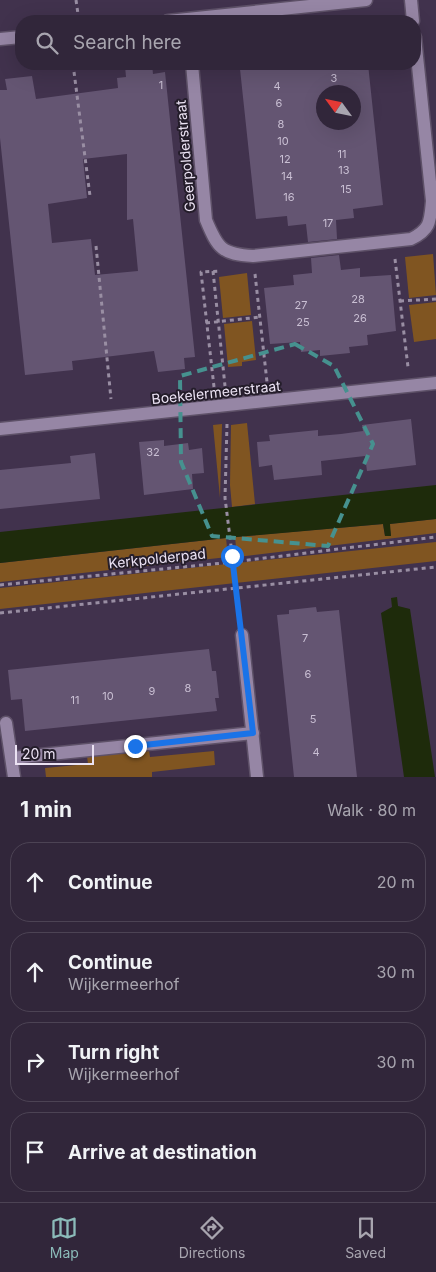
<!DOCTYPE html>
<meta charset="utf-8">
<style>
:root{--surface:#31263a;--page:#3d3245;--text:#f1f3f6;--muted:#a8a5af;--line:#4c4354;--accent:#8bbbb9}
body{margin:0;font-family:Inter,sans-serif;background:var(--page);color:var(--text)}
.compass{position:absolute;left:316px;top:85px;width:45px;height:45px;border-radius:50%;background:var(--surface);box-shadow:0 5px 20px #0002;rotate:303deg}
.scale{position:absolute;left:15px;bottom:12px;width:79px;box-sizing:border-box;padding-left:5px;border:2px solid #ebe2f3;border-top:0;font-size:14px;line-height:18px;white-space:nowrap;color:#ebe2f3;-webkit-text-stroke:4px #241d2a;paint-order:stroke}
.stop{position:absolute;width:15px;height:15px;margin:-11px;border:4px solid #1a73e8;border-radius:50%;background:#fff}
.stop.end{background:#1a73e8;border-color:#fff;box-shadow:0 1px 5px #0008}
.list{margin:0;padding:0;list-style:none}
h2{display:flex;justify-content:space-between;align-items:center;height:65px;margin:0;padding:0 20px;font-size:21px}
h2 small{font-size:16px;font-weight:400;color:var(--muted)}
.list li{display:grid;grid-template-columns:32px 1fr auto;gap:15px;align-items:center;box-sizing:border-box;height:80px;margin:0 10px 10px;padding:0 10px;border:1px solid var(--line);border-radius:20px}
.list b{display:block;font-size:19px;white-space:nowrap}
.list p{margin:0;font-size:16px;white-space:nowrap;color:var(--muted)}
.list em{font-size:16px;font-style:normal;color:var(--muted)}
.icon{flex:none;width:28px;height:28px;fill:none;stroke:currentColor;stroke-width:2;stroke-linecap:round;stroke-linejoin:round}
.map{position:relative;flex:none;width:436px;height:777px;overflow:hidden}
.search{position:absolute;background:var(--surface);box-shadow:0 5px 20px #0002;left:15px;right:15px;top:15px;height:55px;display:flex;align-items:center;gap:12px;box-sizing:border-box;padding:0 18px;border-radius:20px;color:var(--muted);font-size:19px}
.sheet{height:425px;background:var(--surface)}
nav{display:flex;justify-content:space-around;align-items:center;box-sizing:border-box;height:70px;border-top:1px solid var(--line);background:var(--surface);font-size:14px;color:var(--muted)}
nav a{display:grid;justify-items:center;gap:2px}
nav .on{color:var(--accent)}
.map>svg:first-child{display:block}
</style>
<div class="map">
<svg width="436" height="777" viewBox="0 0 436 777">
<rect width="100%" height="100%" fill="#41324d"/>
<g fill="#805521">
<path d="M 433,254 L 436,295 L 409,298 L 405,257 Z"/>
<path d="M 247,273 L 251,315 L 223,318 L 219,277 Z"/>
<path d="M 436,302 L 436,339 L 414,342 L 409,305 Z"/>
<path d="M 252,321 L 256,360 L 242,362 L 242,366 L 228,367 L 224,324 Z"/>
<path d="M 247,423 L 255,504 L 232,507 L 230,485 L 231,425 Z"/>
<path d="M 222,424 L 220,498 L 213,425 Z"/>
<path d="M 436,519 L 436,533 L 237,557 L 235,537 L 383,524 L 385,536 L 391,535 L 389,524 Z"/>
<path d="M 226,538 L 228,557 L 0,582 L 0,563 Z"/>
<path d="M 436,542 L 436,561 L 0,609 L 0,588 Z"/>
<path d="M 149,750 L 150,757 L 214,751 L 215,765 L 152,772 L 152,777 L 46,777 L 45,768 L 88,764 L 87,756 Z"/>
</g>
<g fill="#1e2b0b">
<path d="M 436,485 L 436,519 L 390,524 L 391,536 L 385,536 L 383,524 L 226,538 L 0,563 L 0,532 Z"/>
<path d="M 397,597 L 398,606 L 410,609 L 435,777 L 404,777 L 381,613 L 392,607 L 391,598 Z"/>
</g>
<g fill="#645572" fill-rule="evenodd">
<path d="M 152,64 L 153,74 L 165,72 L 195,357 L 184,358 L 185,369 L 158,372 L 154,351 L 72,361 L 73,370 L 25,375 L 0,138 L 0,90 L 7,90 L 5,79 L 32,76 L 36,99 L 118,88 L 117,78 L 126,77 L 125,66 ZM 127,154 L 127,220 L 133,219 L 138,271 L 95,275 L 91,239 L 52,243 L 48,204 L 87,198 L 83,159 Z"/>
<path d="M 270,64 L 368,64 L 383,205 L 353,209 L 354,218 L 336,220 L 337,239 L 308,242 L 306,224 L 288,226 L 287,216 L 256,219 L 240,69 L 270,66 ZM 324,92 L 354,92 L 354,122 L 324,122 Z"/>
<path d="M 339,255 L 341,270 L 360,268 L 360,277 L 391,275 L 396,331 L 367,335 L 368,345 L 349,347 L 350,353 L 320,356 L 320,350 L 301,352 L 300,342 L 270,344 L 264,288 L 294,285 L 293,275 L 312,273 L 311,258 Z"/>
<path d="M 411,419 L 416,465 L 367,471 L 365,456 L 321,461 L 322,475 L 274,480 L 272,465 L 259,467 L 257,442 L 270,441 L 269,435 L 318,430 L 318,436 L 341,434 L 363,431 L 362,425 Z"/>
<path d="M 164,440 L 164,446 L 188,443 L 189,450 L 202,448 L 204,473 L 192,474 L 193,489 L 144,495 L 139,442 Z"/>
<path d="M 95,453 L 100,499 L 0,509 L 0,470 L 71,463 L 70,456 Z"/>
<path d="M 316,607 L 317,612 L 339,610 L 357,777 L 294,777 L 277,615 L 289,614 L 289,610 Z"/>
<path d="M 209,649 L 212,671 L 216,671 L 219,698 L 215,698 L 217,711 L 25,731 L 22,699 L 11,700 L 8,670 Z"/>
</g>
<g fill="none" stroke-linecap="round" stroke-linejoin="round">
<g stroke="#5e5168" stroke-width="15">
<g id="minor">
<path d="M 411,0 L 413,21"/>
<path d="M 168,21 L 366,0"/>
<path d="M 0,39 L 21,37"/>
<path d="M 192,64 L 206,220 C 218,249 222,254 253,256 L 411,239 C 431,229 430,221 432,201 L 415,37"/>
<path d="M 0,429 L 436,383"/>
<path d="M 242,635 L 257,777"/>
<path d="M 6,723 L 14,777"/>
<path d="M 12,758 L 253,733"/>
</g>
</g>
<g stroke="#998ea3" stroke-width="3" stroke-dasharray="4 4" stroke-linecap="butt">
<path d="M 76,0 L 79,21"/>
<path d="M 73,64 L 90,196"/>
<path d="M 96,246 L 111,399"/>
<path d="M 395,259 L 408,367"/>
<path d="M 213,271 L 225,386"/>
<path d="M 255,274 L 267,382"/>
<path d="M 400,301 L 436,299"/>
<path d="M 206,323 L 260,317"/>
<path d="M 214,387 L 201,272 L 221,271"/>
<path d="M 227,424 L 225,498 L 240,617"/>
<path d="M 0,585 L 233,562 L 436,537"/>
<path d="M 0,613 L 436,567"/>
</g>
<use href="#minor" stroke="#9686a5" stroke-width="12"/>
</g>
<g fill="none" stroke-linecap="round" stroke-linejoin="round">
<path stroke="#1a73e8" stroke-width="6" d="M 135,746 L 253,733 L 232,556"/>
</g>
<path fill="none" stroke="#46918f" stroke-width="4" stroke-dasharray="10 6" stroke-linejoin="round" d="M 295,344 L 334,366 L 373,444 L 328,546 L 212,536 L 181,462 L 180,376 Z"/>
<g text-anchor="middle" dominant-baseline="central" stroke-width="4" stroke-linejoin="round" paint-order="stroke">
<g font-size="11" fill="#c9bfd3">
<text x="334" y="78">3</text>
<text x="161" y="85">1</text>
<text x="277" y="86">4</text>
<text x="279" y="103">6</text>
<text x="281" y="124">8</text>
<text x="283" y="141">10</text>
<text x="342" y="154">11</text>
<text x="285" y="159">12</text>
<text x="344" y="170">13</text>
<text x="287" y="176">14</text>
<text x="346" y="189">15</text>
<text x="289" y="197">16</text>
<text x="328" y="223">17</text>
<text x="358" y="299">28</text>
<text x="301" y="305">27</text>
<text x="360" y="318">26</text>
<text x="303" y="322">25</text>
<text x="153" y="452">32</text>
<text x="305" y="638">7</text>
<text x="308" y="674">6</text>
<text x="188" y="688">8</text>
<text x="152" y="691">9</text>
<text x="108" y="696">10</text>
<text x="75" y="700">11</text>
<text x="313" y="719">5</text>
<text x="316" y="752">4</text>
</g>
<g font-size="14" fill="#ebe2f3" stroke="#241d2a">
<text transform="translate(185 156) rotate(-95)">Geerpolderstraat</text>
<text transform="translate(216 392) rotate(-6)">Boekelermeerstraat</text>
<text transform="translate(157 558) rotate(-6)">Kerkpolderpad</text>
</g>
</g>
</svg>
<svg class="compass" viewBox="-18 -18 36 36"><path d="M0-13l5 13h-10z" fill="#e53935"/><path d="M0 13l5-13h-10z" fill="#a8a5af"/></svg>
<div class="scale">20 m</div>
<div class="stop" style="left:232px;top:556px"></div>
<div class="stop end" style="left:135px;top:746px"></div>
<div class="search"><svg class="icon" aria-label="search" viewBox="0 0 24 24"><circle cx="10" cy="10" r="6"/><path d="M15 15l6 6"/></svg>Search here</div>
</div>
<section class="sheet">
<h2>1 min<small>Walk · 80 m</small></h2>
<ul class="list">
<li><svg class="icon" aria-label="ahead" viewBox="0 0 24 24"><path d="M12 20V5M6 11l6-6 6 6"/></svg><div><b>Continue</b></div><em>20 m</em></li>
<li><svg class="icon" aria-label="ahead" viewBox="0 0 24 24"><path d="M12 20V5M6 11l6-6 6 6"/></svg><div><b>Continue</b><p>Wijkermeerhof</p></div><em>30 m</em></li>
<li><svg class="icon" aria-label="right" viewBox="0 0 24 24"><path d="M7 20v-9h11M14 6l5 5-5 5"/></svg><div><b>Turn right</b><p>Wijkermeerhof</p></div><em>30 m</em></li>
<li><svg class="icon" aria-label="arrive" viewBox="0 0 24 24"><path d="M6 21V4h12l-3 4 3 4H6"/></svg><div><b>Arrive at destination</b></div></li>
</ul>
</section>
<nav>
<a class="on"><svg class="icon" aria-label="map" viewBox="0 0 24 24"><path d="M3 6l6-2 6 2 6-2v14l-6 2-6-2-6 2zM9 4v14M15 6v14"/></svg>Map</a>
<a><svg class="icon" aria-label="directions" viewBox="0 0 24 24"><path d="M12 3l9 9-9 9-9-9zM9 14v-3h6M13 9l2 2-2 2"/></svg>Directions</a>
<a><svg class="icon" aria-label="saved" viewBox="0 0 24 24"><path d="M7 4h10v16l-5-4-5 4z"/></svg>Saved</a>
</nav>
